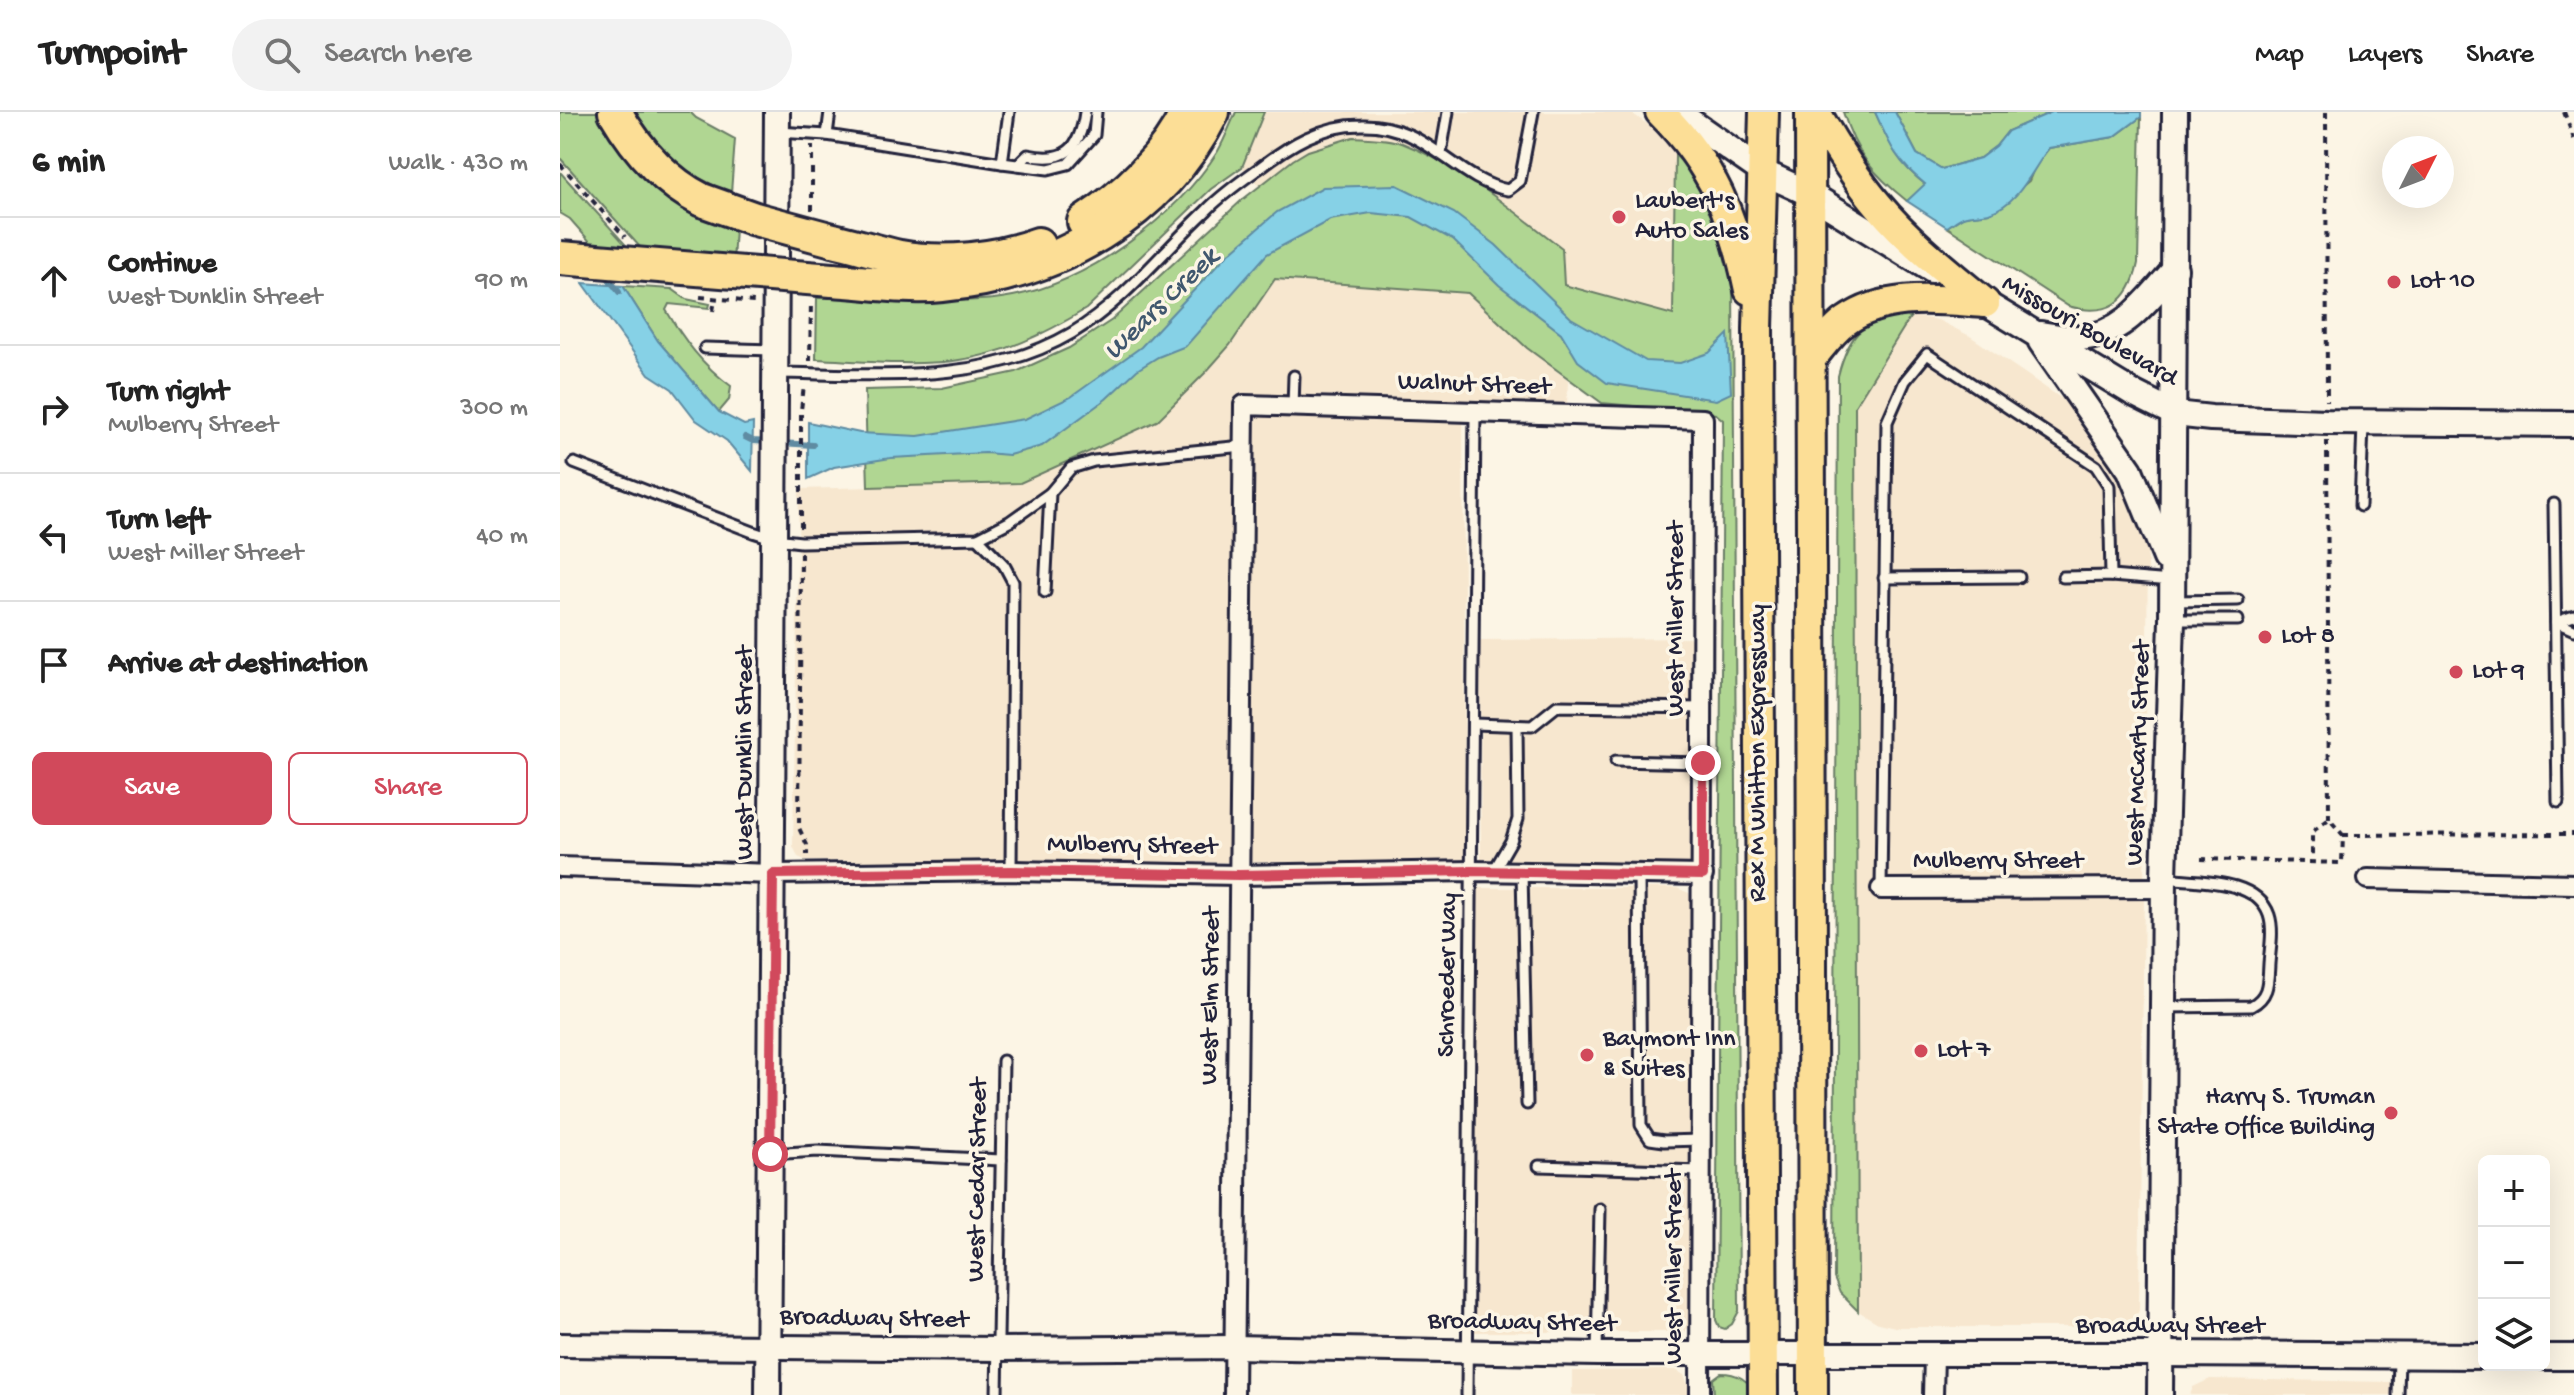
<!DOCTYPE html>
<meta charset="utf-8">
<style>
:root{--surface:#fff;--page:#f2f2f2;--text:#222;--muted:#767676;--line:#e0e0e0;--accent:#d1495b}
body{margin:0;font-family:"Gochi Hand",sans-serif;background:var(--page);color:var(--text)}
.controls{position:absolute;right:24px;bottom:24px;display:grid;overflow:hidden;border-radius:12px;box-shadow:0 8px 32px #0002}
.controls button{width:72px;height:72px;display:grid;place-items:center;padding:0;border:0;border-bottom:2px solid var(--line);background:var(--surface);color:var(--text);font:40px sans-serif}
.compass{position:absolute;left:1822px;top:24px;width:72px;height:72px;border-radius:50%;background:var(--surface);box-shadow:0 8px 32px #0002;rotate:48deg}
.stop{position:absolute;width:24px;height:24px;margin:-18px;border:6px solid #d1495b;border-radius:50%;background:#fff}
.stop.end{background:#d1495b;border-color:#fff;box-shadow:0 2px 8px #0008}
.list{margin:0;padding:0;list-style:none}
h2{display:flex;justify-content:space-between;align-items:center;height:104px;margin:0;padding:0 32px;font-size:34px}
h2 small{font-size:26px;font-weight:400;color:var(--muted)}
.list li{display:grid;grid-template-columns:52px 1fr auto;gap:24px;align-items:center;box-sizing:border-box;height:128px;padding:0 32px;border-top:2px solid var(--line)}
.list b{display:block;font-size:30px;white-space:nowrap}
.list p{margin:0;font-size:26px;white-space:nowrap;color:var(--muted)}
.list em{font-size:26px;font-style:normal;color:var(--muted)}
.actions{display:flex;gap:16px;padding:24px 32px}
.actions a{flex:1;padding:18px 0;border:2px solid var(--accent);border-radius:12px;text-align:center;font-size:28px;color:var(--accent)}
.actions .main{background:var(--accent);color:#fff}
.icon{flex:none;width:44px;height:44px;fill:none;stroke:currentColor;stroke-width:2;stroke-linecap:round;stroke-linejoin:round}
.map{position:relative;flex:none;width:2014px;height:1283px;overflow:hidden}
header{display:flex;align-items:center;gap:48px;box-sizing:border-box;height:112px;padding:0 40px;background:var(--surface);border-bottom:2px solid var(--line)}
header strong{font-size:38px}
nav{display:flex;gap:44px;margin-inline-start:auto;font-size:28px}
.search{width:560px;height:72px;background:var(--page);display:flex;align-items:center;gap:20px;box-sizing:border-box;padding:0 28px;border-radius:44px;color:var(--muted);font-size:30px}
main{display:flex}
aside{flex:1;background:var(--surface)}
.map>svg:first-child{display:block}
</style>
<header>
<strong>Turnpoint</strong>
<div class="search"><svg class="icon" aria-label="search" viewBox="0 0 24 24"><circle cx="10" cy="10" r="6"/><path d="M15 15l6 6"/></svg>Search here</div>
<nav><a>Map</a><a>Layers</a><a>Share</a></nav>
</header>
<main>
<aside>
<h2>6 min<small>Walk · 430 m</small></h2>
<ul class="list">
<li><svg class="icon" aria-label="ahead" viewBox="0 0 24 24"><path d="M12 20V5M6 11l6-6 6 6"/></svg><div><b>Continue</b><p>West Dunklin Street</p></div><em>90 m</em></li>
<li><svg class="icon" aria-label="right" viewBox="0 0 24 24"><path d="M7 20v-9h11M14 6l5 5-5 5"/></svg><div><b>Turn right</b><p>Mulberry Street</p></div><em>300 m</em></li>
<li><svg class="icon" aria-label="left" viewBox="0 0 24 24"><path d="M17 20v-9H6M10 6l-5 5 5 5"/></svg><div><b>Turn left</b><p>West Miller Street</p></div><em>40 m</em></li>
<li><svg class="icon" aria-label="arrive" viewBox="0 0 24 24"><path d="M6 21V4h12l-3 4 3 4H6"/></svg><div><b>Arrive at destination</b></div></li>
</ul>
<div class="actions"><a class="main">Save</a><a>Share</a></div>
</aside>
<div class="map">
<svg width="2014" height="1283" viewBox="0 0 2014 1283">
<rect width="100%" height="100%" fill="#fcf5e5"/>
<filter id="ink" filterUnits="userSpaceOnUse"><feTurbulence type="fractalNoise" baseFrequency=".0125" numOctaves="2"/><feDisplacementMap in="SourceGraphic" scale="16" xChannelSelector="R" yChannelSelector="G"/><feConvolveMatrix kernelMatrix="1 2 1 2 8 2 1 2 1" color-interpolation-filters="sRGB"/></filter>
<g filter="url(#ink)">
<g fill="#f7e7cf">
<path d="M 704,0 L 1070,0 L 1120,35 L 1115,43 L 1113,203 L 1004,172 L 893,58 L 840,30 L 793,25 L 770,31 L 748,39 L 699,74 L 682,55 Z"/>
<path d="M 714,167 L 908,181 L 967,236 L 1008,268 L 1007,294 L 903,291 L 905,751 L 248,749 L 238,745 L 233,734 L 239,377 L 460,371 L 670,233 Z"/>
<path d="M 1351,204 L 1378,208 L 1410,224 L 1511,293 L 1558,350 L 1585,419 L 1588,448 L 1579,1198 L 1574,1211 L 1563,1215 L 1335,1215 L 1318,1211 L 1298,1199 L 1295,293 Z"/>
<path d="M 1135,526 L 1132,746 L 1129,752 L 921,749 L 920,528 Z"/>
<path d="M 918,776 L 1117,776 L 1129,781 L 1133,791 L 1129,1213 L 1125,1220 L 915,1220 Z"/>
<path d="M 1116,1258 L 1124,1263 L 1128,1272 L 1128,1283 L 1012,1283 L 1012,1259 Z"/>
<path d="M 1650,1267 L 1831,1270 L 1831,1283 L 1630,1283 L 1633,1275 Z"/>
</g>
<g fill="#b0d692" stroke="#697c66" stroke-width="2">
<path d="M 0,0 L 41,0 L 175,115 L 173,150 L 88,144 L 0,46 Z"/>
<path d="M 72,0 L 130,0 L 136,6 L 175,27 L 171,81 C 126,63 98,41 72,0 Z"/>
<path d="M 676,0 L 704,0 L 682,55 L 651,77 L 526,197 C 485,222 442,243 393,249 C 349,254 301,249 256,247 L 257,186 C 283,185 310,185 337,186 C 375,187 414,192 453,184 C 530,169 616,105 658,39 C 665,27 670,13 676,0 Z"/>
<path d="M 1283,0 L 1315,0 C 1330,32 1337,51 1366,73 L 1347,89 C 1313,62 1296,42 1283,0 Z"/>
<path d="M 1335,0 L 1492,0 L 1448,19 L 1436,34 L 1420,46 L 1382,57 L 1357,42 Z"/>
<path d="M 1581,5 L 1578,151 C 1570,192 1547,205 1508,194 L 1387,115 L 1404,104 L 1429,101 L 1469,69 L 1476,52 L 1489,36 L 1554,25 Z"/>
<path d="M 793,25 C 809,26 827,26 842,31 C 901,54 952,98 1002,136 L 1004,173 L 1113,203 L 1115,43 L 1124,52 L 1142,83 L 1150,84 L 1173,166 L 1179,1199 L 1172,1212 L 1165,1217 L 1159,1215 L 1156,1208 L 1163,308 L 1156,302 L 1042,291 L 967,236 L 908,181 L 715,167 L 670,233 L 646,260 L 597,309 L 460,371 L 308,375 L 305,278 L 382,276 L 456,260 L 509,236 L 552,208 L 682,88 L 733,48 L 748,39 Z"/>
<path d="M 0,60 L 74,142 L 39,140 L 10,107 L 0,101 Z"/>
<path d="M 63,174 L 112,177 L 126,187 L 150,192 L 149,196 L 109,192 L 106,198 C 124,228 142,253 171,274 L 169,288 L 159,300 L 98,229 Z"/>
<path d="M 1351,204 L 1295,294 L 1298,1199 L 1280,1181 L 1274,1166 L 1278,264 C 1289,219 1305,206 1351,204 Z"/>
<path d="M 1161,1261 C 1176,1261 1190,1267 1193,1283 L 1154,1283 L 1153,1267 Z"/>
</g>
<g fill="#86d1e6" stroke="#5e8ba2" stroke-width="2">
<path d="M 1315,0 L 1335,0 L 1357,42 L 1382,57 L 1420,46 L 1436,34 L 1448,19 L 1492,0 L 1581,0 L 1581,5 L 1554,25 L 1489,36 C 1471,59 1460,91 1429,101 C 1421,103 1411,102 1403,105 C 1398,107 1392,112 1387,115 L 1347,89 L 1365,72 C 1336,49 1330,34 1315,0 Z"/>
<path d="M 837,73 L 894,101 L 936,133 L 1011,206 L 1086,249 L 1120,251 L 1149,241 L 1168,222 L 1171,281 L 1156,288 L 1047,271 L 1018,249 L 1001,221 L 939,173 L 893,128 L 851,105 L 811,101 L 770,108 L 707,142 L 626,234 L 598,245 L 577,258 L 546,287 L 482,334 L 449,343 L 425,341 L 331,346 L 274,355 L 248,367 L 248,310 L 300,321 L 358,324 L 465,307 L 511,285 L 581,235 L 666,144 L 717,100 L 763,75 Z"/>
<path d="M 23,171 L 63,174 L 98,229 L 159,300 L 184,313 L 193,311 L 192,359 L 167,329 L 136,308 L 112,277 L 89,262 Z"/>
</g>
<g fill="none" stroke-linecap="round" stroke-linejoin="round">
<g stroke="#5e8ba2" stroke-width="6">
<path d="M 44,161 L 59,180"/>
<path d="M 185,325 L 193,329 L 209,330"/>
<path d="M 220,331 L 253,333"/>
</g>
<g stroke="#22223b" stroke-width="15">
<g id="service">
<path d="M 218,20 L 267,23 L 270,0"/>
<path d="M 267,23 L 442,51 L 449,0"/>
<path d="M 881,41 L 888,0"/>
<path d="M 442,51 L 488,57 L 508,52 L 534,23 L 536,0"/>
<path d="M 458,53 L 468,43 C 505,51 520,38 525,0"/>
<path d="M 145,236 L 214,238"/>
<path d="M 215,261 C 315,262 422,274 512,221 C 564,190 602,140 646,99 C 661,83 680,70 698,57 C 729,33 761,13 802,13 C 866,11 895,68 948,78 L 960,69 L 973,0"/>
<path d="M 733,295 L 734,264"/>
<path d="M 14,351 L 193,420 L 215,427 L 241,430 L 418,426 L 449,410 L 490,381"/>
<path d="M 1994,392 L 1998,690"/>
<path d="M 1800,394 L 1803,313"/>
<path d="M 418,426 L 444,453 L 453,470 L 451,759"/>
<path d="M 1503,465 L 1551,464 L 1611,469"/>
<path d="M 1324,466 L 1459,465"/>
<path d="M 485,480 L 490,381 L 511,356 L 534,349 L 683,334"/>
<path d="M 1614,489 L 1678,488"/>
<path d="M 1612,508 L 1678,508"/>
<path d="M 1996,510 L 2014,518"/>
<path d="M 1996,510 L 2014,504"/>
<path d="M 914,612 L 972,614 L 997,594 L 1143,596"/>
<path d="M 1056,649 L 1143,651"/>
<path d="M 933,760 L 951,729 L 958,707 L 957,614"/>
<path d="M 962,760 L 967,992"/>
<path d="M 1079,762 L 1081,1013 L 1090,1027 L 1104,1029 L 1141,1028"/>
<path d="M 1605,766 C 1638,770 1696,766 1709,803 C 1714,818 1710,837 1709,852 C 1708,870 1709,885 1691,894 L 1606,895"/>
<path d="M 1321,777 L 1327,310 L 1345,269 L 1367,242 L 1536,354 L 1549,374 L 1551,464"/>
<path d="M 210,1042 L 258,1039 L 441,1048"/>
<path d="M 979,1054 L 1141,1059"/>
<path d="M 1037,1242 L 1040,1097"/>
<path d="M 437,1283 L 443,949"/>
<path d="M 907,1283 L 915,300"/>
<path d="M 1838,1283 L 1839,1246"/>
</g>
</g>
<g stroke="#22223b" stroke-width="24">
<g id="minor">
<path d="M 0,755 L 213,762 L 451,759 L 679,763 L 912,759 L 1143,763"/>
<path d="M 1808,767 L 2014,772"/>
<path d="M 1321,777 L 1604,776"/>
<path d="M 674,1283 L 684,293 L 1143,307 L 1140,1283"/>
<path d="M 1373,1283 L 1374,1243"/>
</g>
</g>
<g stroke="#22223b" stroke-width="28">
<path id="tertiary" d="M 0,1233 L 438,1237 L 674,1235 L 1037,1242 L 1600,1242"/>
</g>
<g stroke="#22223b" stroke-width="30">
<g id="secondary">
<path d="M 1117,0 L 1203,60 L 1250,82 L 1372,158"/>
<path d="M 1410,182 L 1573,281 L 1615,302 L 1651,306 L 1767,310 L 2014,312"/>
<path d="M 1481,222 C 1493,224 1507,227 1519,226 C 1563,224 1588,187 1615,157"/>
<path d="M 1481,230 L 1570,358 L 1606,446"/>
<path d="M 1600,1242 L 1924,1244"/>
<path d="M 1984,1245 L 2014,1245"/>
<path d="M 208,1283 L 217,0"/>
<path d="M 1600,1283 L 1604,765 L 1612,508 L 1615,0"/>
</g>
</g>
<g stroke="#22223b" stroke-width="34">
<g id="trunk">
<path d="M 1100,0 C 1153,53 1174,106 1189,178"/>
<path d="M 1250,0 L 1253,1283"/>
<path d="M 1256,0 C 1274,32 1295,66 1319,94 C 1349,130 1389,161 1425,191"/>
<path d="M 1252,246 C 1262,234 1272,219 1286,209 C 1327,180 1378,188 1425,191"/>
<path d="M 1203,1283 L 1198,217 L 1204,0"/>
</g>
</g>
<g stroke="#22223b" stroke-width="38">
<g id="motorway">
<path d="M 55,0 C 76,36 104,69 142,88"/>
<path d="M 524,110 C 564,84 607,44 627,0"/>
<path d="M 273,128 C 295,133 318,140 340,145 C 384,153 437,147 478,132"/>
<path d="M 272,168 C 308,170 347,177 382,173 C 495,163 601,104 653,0"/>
</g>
</g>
<g stroke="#22223b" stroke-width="4" stroke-dasharray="6 6" stroke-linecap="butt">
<path d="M 1766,0 L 1767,289"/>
<path d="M 2004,0 L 2014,27"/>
<path d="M 0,52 L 65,125"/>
<path d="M 252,98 L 252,34"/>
<path d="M 140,185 L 194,190"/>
<path d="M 153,199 L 155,188"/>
<path d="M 250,249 L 251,190"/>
<path d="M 1767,329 L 1769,707"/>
<path d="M 241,416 L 241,298 L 244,274"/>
<path d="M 241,441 L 239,716 L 247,733 L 247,743"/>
<path d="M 1783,723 L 2014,722"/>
<path d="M 1641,747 L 1782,751 L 1783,723 L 1769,707 L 1752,720 L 1752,750"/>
</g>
<use href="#service" stroke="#fcf5e5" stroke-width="9"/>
<use href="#minor" stroke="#fcf5e5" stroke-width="18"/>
<use href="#tertiary" stroke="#fcf5e5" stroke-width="22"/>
<use href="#secondary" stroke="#fcf5e5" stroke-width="24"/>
<use href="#trunk" stroke="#fcde96" stroke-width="28"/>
<use href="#motorway" stroke="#fcde96" stroke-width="32"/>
<g stroke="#22223b" stroke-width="38" stroke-linecap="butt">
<g id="motorway-bridge">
<path d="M 142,88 L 195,107 L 273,128"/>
<path d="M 0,146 L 272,168"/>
</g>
</g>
<use href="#motorway-bridge" stroke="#fcde96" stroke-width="32"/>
</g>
</g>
<g fill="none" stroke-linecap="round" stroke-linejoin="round" filter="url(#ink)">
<path stroke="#d1495b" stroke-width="10" d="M 210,1042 L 213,762 L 451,759 L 679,763 L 912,759 L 1143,763 L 1143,651"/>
</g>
<g fill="#d1495b" stroke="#fcf5e5" stroke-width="3">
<circle cx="1059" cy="105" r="8"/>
<circle cx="1834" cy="170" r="8"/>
<circle cx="1705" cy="525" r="8"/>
<circle cx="1896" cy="560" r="8"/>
<circle cx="1361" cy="939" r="8"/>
<circle cx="1027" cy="943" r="8"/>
<circle cx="1831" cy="1001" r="8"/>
</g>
<g text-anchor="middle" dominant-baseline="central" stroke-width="7" stroke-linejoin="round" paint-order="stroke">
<g font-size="26" fill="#22223b" stroke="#fcf5e5" text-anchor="start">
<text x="1075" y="90">Laubert's<tspan x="1075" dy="30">Auto Sales</tspan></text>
<text x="1850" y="170">Lot 10</text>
<text x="1721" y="525">Lot 8</text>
<text x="1912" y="560">Lot 9</text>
<text x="1043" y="928">Baymont Inn<tspan x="1043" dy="30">&amp; Suites</tspan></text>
<text x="1377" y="939">Lot 7</text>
<text x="1815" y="986" text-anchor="end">Harry S. Truman<tspan x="1815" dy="30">State Office Building</tspan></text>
</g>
<g font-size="26" fill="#22223b" stroke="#fcf5e5">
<text transform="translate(1529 220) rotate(30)">Missouri Boulevard</text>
<text transform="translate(914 274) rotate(2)">Walnut Street</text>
<text transform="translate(1117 507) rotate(-90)">West Miller Street</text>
<text transform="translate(186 641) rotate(-90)">West Dunklin Street</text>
<text transform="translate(1199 641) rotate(-90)">Rex M Whitton Expressway</text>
<text transform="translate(1580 641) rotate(-88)">West McCarty Street</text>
<text transform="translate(572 735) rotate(1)">Mulberry Street</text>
<text x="1438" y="750">Mulberry Street</text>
<text transform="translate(889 863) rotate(-89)">Schroeder Way</text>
<text transform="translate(652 884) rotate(-89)">West Elm Street</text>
<text transform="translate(419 1068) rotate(-89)">West Cedar Street</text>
<text transform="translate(1115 1155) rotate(-90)">West Miller Street</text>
<text transform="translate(314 1208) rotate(1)">Broadway Street</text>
<text transform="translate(962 1212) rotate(1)">Broadway Street</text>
<text x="1610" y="1215">Broadway Street</text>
</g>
<g font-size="28" font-style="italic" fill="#40576e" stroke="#fcf5e5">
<text transform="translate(602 193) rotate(-44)">Wears Creek</text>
</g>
</g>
</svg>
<div class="controls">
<button>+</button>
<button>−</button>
<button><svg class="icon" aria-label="layers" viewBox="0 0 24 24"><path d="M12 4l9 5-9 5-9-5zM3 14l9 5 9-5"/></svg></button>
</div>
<svg class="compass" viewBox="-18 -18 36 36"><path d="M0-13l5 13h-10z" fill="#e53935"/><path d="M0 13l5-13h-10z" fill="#767676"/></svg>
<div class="stop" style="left:210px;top:1042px"></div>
<div class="stop end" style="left:1143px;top:651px"></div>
</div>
</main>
